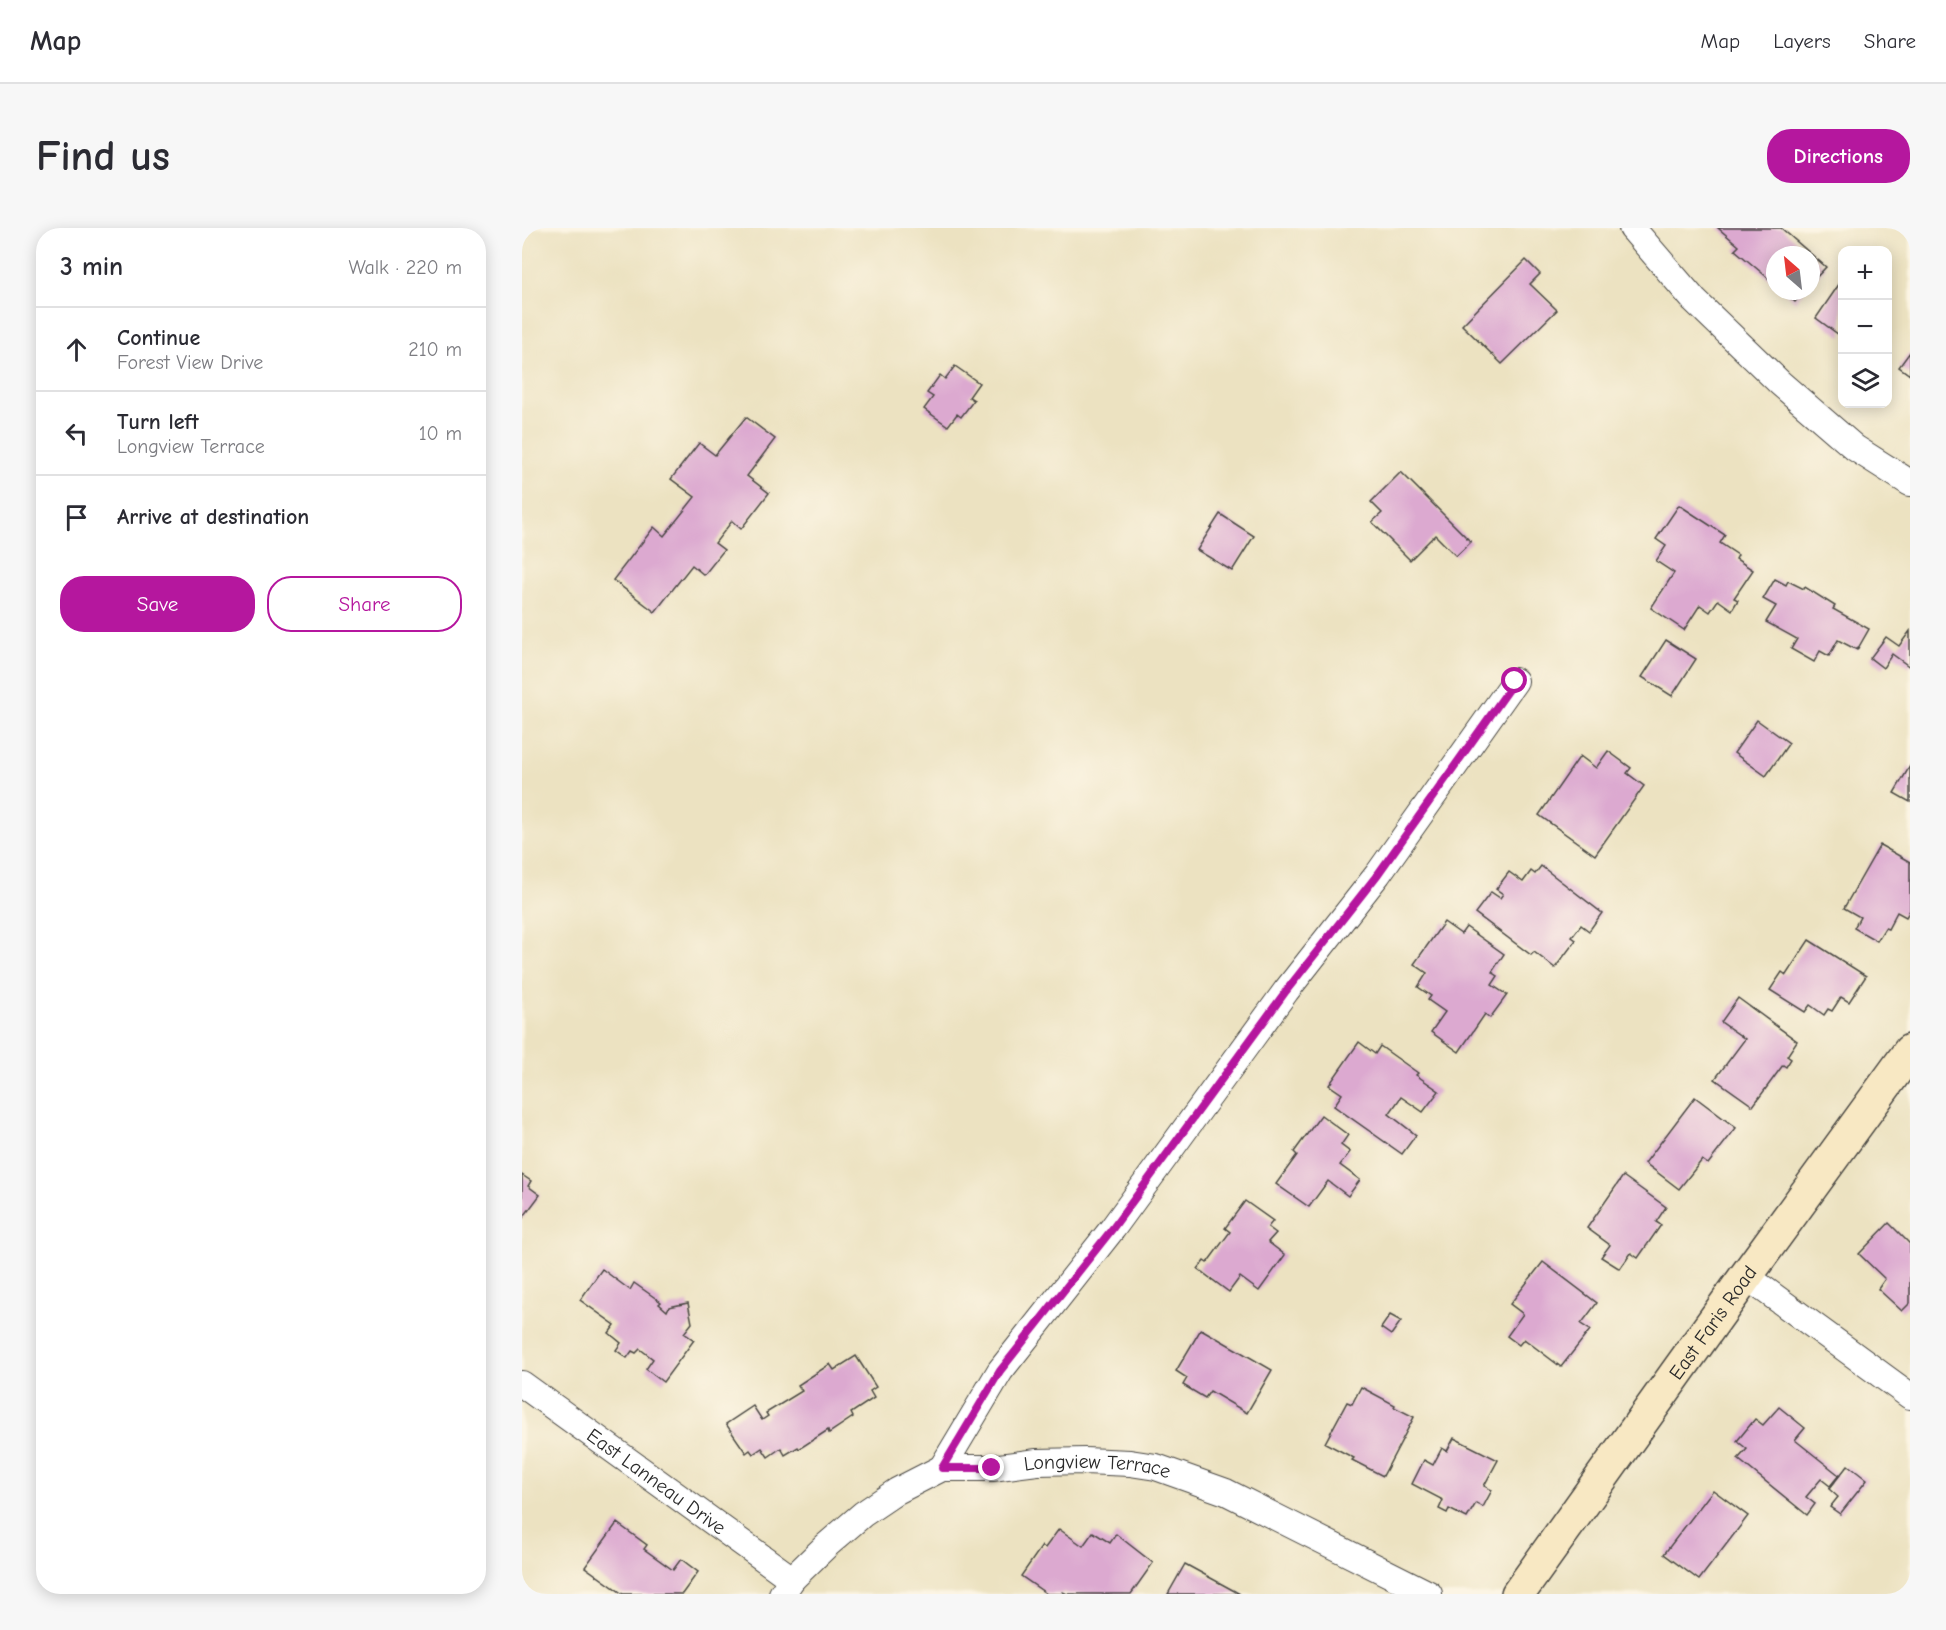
<!DOCTYPE html>
<meta charset="utf-8">
<style>
:root{--surface:#fff;--page:#f7f7f7;--text:#2b2b33;--muted:#7c7c81;--line:#e1e1e2;--accent:#b5179e}
body{margin:0;font-family:"Comic Neue",sans-serif;background:var(--page);color:var(--text)}
.controls{position:absolute;right:18px;top:18px;display:grid;overflow:hidden;border-radius:12px;box-shadow:0 3px 15px #0003}
.controls button{width:54px;height:54px;display:grid;place-items:center;padding:0;border:0;border-bottom:2px solid var(--line);background:var(--surface);color:var(--text);font:30px sans-serif}
.compass{position:absolute;left:1244px;top:18px;width:54px;height:54px;border-radius:50%;background:var(--surface);box-shadow:0 3px 15px #0003;rotate:332deg}
.stop{position:absolute;width:18px;height:18px;margin:-14px;border:4px solid #b5179e;border-radius:50%;background:#fff}
.stop.end{background:#b5179e;border-color:#fff;box-shadow:0 2px 6px #0008}
.list{margin:0;padding:0;list-style:none}
h2{display:flex;justify-content:space-between;align-items:center;height:78px;margin:0;padding:0 24px;font-size:26px}
h2 small{font-size:20px;font-weight:400;color:var(--muted)}
.list li{display:grid;grid-template-columns:39px 1fr auto;gap:18px;align-items:center;box-sizing:border-box;height:84px;padding:0 24px;border-top:2px solid var(--line)}
.list b{display:block;font-size:22px;white-space:nowrap}
.list p{margin:0;font-size:20px;white-space:nowrap;color:var(--muted)}
.list em{font-size:20px;font-style:normal;color:var(--muted)}
.actions{display:flex;gap:12px;padding:18px 24px}
.actions a{flex:1;padding:14px 0;border:2px solid var(--accent);border-radius:24px;text-align:center;font-size:21px;color:var(--accent)}
.actions .main{background:var(--accent);color:#fff}
.icon{flex:none;width:33px;height:33px;fill:none;stroke:currentColor;stroke-width:2;stroke-linecap:round;stroke-linejoin:round}
.map{position:relative;flex:none;width:1388px;height:1366px;overflow:hidden;border-radius:24px}
header{display:flex;align-items:center;gap:36px;box-sizing:border-box;height:84px;padding:0 30px;background:var(--surface);border-bottom:2px solid var(--line)}
header strong{font-size:28px}
nav{display:flex;gap:33px;margin-inline-start:auto;font-size:21px}
.intro{display:flex;align-items:center;justify-content:space-between;box-sizing:border-box;height:144px;padding:0 36px}
h1{margin:0;font-size:42px}
.button{padding:15px 27px;border-radius:24px;background:var(--accent);color:#fff;font-size:21px;font-weight:700}
main{display:flex;gap:36px;padding:0 36px}
aside{flex:1;background:var(--surface);border-radius:24px;box-shadow:0 3px 15px #0003}
.map>svg:first-child{display:block}
</style>
<header>
<strong>Map</strong>
<nav><a>Map</a><a>Layers</a><a>Share</a></nav>
</header>
<div class="intro"><h1>Find us</h1><a class="button">Directions</a></div>
<main>
<aside>
<h2>3 min<small>Walk · 220 m</small></h2>
<ul class="list">
<li><svg class="icon" aria-label="ahead" viewBox="0 0 24 24"><path d="M12 20V5M6 11l6-6 6 6"/></svg><div><b>Continue</b><p>Forest View Drive</p></div><em>210 m</em></li>
<li><svg class="icon" aria-label="left" viewBox="0 0 24 24"><path d="M17 20v-9H6M10 6l-5 5 5 5"/></svg><div><b>Turn left</b><p>Longview Terrace</p></div><em>10 m</em></li>
<li><svg class="icon" aria-label="arrive" viewBox="0 0 24 24"><path d="M6 21V4h12l-3 4 3 4H6"/></svg><div><b>Arrive at destination</b></div></li>
</ul>
<div class="actions"><a class="main">Save</a><a>Share</a></div>
</aside>
<div class="map">
<svg width="1388" height="1366" viewBox="0 0 1388 1366">
<rect width="100%" height="100%" fill="#fcf5e5"/>
<filter id="ink" filterUnits="userSpaceOnUse"><feTurbulence type="fractalNoise" baseFrequency=".0167" numOctaves="2"/><feDisplacementMap in="SourceGraphic" scale="12" xChannelSelector="R" yChannelSelector="G"/><feConvolveMatrix kernelMatrix="1 2 1 2 8 2 1 2 1" color-interpolation-filters="sRGB"/></filter>
<filter id="wash" filterUnits="userSpaceOnUse"><feTurbulence type="fractalNoise" baseFrequency=".008" numOctaves="4" result="noise"/><feDisplacementMap in="SourceGraphic" scale="24" xChannelSelector="R" yChannelSelector="G"/><feGaussianBlur stdDeviation="1.35" result="paint"/><feColorMatrix in="noise" values="0 0 0 0 0 0 0 0 0 0 0 0 0 0 0 0 0 1.4 0 .05"/><feComposite in="paint" operator="in"/></filter>
<g filter="url(#wash)">
<rect width="100%" height="100%" fill="#ece2c1"/>
<g id="blocks">
<g fill="#dca9d0">
<path d="M 1196,0 L 1259,0 L 1304,39 L 1289,55 L 1289,27 L 1253,27 L 1253,56 L 1213,22 L 1217,18 Z"/>
<path d="M 1004,32 L 1018,46 L 1008,56 L 1035,82 L 980,136 L 940,97 Z"/>
<path d="M 1320,52 L 1320,109 L 1294,90 Z"/>
<path d="M 1261,63 L 1282,63 L 1273,74 Z"/>
<path d="M 1388,124 L 1388,147 L 1377,139 Z"/>
<path d="M 433,138 L 457,155 L 447,169 L 452,172 L 439,189 L 435,186 L 426,198 L 402,181 L 411,169 L 405,165 L 418,147 L 423,151 Z"/>
<path d="M 224,189 L 253,211 L 225,248 L 247,265 L 219,301 L 210,293 L 193,315 L 202,322 L 182,347 L 170,337 L 133,384 L 91,352 L 132,299 L 142,308 L 173,269 L 149,251 L 177,215 L 193,227 Z"/>
<path d="M 879,244 L 949,314 L 934,328 L 913,307 L 888,332 L 850,294 L 860,285 L 849,274 Z"/>
<path d="M 1157,277 L 1203,307 L 1198,315 L 1216,327 L 1214,331 L 1231,342 L 1212,370 L 1216,372 L 1210,382 L 1196,372 L 1188,384 L 1178,377 L 1162,402 L 1129,380 L 1152,345 L 1134,333 L 1144,318 L 1134,311 Z"/>
<path d="M 698,286 L 732,308 L 710,343 L 675,322 Z"/>
<path d="M 1253,351 L 1264,357 L 1266,353 L 1282,361 L 1283,359 L 1313,378 L 1311,381 L 1347,401 L 1335,422 L 1316,412 L 1307,428 L 1298,423 L 1292,434 L 1269,421 L 1275,411 L 1244,394 L 1254,378 L 1241,371 Z"/>
<path d="M 1388,403 L 1388,439 L 1370,426 L 1361,440 L 1348,430 L 1364,409 L 1377,418 Z"/>
<path d="M 1144,412 L 1174,431 L 1150,468 L 1120,449 Z"/>
<path d="M 1235,492 L 1267,515 L 1244,548 L 1212,525 Z"/>
<path d="M 1086,523 L 1109,540 L 1105,545 L 1122,558 L 1073,627 L 1017,587 L 1058,528 L 1074,540 Z"/>
<path d="M 1388,538 L 1388,574 L 1372,565 Z"/>
<path d="M 1358,617 L 1388,634 L 1388,682 L 1384,689 L 1375,684 L 1366,701 L 1363,700 L 1355,713 L 1332,700 L 1338,689 L 1322,680 Z"/>
<path d="M 1019,638 L 1080,685 L 1067,703 L 1059,697 L 1050,709 L 1054,712 L 1033,740 L 1012,724 L 1009,727 L 953,685 L 969,664 L 978,670 L 981,666 L 974,661 L 987,644 L 1001,654 L 1009,643 L 1013,646 Z"/>
<path d="M 922,694 L 939,706 L 944,699 L 982,726 L 970,744 L 976,748 L 970,757 L 985,767 L 968,790 L 963,786 L 937,824 L 909,804 L 923,784 L 906,772 L 909,768 L 896,759 L 905,745 L 892,736 Z"/>
<path d="M 1287,712 L 1344,748 L 1327,774 L 1319,769 L 1310,783 L 1306,781 L 1302,787 L 1288,777 L 1283,784 L 1248,762 L 1260,744 L 1264,747 Z"/>
<path d="M 1216,770 L 1275,813 L 1265,828 L 1269,831 L 1264,839 L 1261,837 L 1231,878 L 1193,851 L 1223,811 L 1199,794 Z"/>
<path d="M 837,814 L 853,826 L 858,818 L 896,845 L 894,847 L 917,863 L 901,884 L 879,869 L 867,886 L 894,907 L 880,926 L 812,878 L 820,866 L 807,857 Z"/>
<path d="M 1173,869 L 1214,900 L 1186,936 L 1180,932 L 1157,961 L 1123,935 Z"/>
<path d="M 799,887 L 826,907 L 819,917 L 828,924 L 818,937 L 838,952 L 826,968 L 806,953 L 787,979 L 754,956 L 775,927 L 772,924 Z"/>
<path d="M 0,947 L 9,953 L 6,958 L 18,967 L 0,991 Z"/>
<path d="M 1101,948 L 1144,979 L 1134,994 L 1139,997 L 1116,1030 L 1109,1025 L 1098,1041 L 1079,1029 L 1088,1017 L 1065,1000 Z"/>
<path d="M 723,973 L 751,993 L 746,999 L 754,1005 L 746,1014 L 763,1027 L 737,1063 L 718,1049 L 707,1064 L 676,1041 L 682,1033 L 685,1035 L 708,1004 L 703,1000 Z"/>
<path d="M 1367,995 L 1388,1016 L 1388,1075 L 1380,1083 L 1356,1061 L 1363,1051 L 1337,1026 Z"/>
<path d="M 1021,1034 L 1075,1075 L 1059,1096 L 1068,1102 L 1039,1139 L 1002,1111 L 997,1117 L 985,1108 L 1001,1086 L 988,1076 Z"/>
<path d="M 80,1041 L 108,1062 L 112,1055 L 139,1074 L 137,1076 L 145,1083 L 147,1079 L 166,1075 L 170,1095 L 162,1105 L 172,1112 L 141,1154 L 124,1141 L 131,1131 L 118,1121 L 114,1125 L 110,1123 L 105,1130 L 94,1122 L 99,1115 L 87,1105 L 93,1097 L 58,1072 Z"/>
<path d="M 868,1087 L 879,1093 L 869,1107 L 859,1100 Z"/>
<path d="M 679,1101 L 750,1142 L 725,1185 L 688,1163 L 683,1170 L 661,1157 L 665,1150 L 654,1143 Z"/>
<path d="M 334,1128 L 354,1159 L 348,1163 L 352,1170 L 329,1185 L 331,1189 L 307,1205 L 306,1202 L 277,1221 L 276,1219 L 263,1227 L 259,1220 L 246,1229 L 240,1220 L 231,1226 L 228,1222 L 224,1225 L 204,1196 L 231,1178 L 240,1192 L 246,1188 L 244,1185 L 280,1163 L 276,1157 L 308,1136 L 312,1142 Z"/>
<path d="M 839,1159 L 873,1177 L 872,1179 L 892,1189 L 861,1248 L 830,1232 L 832,1230 L 803,1215 L 825,1174 L 830,1176 Z"/>
<path d="M 1257,1179 L 1283,1200 L 1273,1212 L 1317,1247 L 1308,1258 L 1299,1251 L 1284,1269 L 1293,1276 L 1285,1287 L 1216,1231 L 1225,1221 L 1215,1213 L 1233,1191 L 1241,1197 Z"/>
<path d="M 932,1210 L 976,1232 L 962,1258 L 970,1262 L 961,1279 L 954,1275 L 945,1290 L 927,1281 L 925,1285 L 917,1281 L 921,1272 L 890,1256 L 902,1232 L 911,1237 L 920,1220 L 925,1223 Z"/>
<path d="M 1326,1237 L 1345,1252 L 1318,1286 L 1308,1279 L 1316,1269 L 1307,1261 Z"/>
<path d="M 1191,1262 L 1226,1288 L 1177,1352 L 1142,1326 Z"/>
<path d="M 95,1295 L 125,1317 L 122,1321 L 151,1342 L 159,1331 L 176,1344 L 160,1366 L 101,1366 L 63,1339 Z"/>
<path d="M 537,1301 L 561,1318 L 571,1304 L 588,1315 L 594,1306 L 631,1335 L 609,1366 L 545,1366 L 541,1364 L 540,1366 L 525,1366 L 499,1348 L 520,1318 L 523,1320 Z"/>
<path d="M 663,1336 L 718,1366 L 646,1366 Z"/>
</g>
</g>
</g>
<g filter="url(#ink)">
<use href="#blocks" fill-opacity="0" stroke="#484642" stroke-width="1.5"/>
<g fill="none" stroke-linecap="round" stroke-linejoin="round">
<g stroke="#484642" stroke-width="28">
<g id="minor">
<path d="M 1110,0 L 1172,72 L 1258,155 L 1333,220 L 1388,255"/>
<path d="M 1224,1048 L 1388,1168"/>
<path id="s1" d="M 0,1156 L 270,1351"/>
<path d="M 420,1240 L 478,1143 L 591,1000 L 764,763 L 856,646 L 993,453"/>
<path id="s2" d="M 260,1366 L 270,1351 L 305,1317 L 341,1286 L 375,1263 L 420,1240 L 470,1240 L 515,1234 L 563,1233 L 608,1235 L 634,1239 L 704,1264 L 907,1366"/>
</g>
</g>
<g stroke="#484642" stroke-width="36">
<g id="secondary">
<path id="s3" d="M 996,1366 L 1224,1048 L 1388,823"/>
</g>
</g>
<use href="#minor" stroke="#fff" stroke-width="26"/>
<use href="#secondary" stroke="#f8e8c3" stroke-width="33"/>
</g>
</g>
<g fill="none" stroke-linecap="round" stroke-linejoin="round" filter="url(#ink)">
<path stroke="#b5179e" stroke-width="8" d="M 470,1240 L 420,1240 L 478,1143 L 591,1000 L 764,763 L 856,646 L 993,453"/>
</g>
<g text-anchor="middle" dominant-baseline="central" stroke-width="6" stroke-linejoin="round" paint-order="stroke">
<g font-size="20" fill="#2b2b2b" stroke="#fcf5e5">
<text stroke="none"><textPath href="#s3" startOffset="334">East Faris Road</textPath></text>
<text stroke="none"><textPath href="#s2" startOffset="362">Longview Terrace</textPath></text>
<text stroke="none"><textPath href="#s1" startOffset="166">East Lanneau Drive</textPath></text>
</g>
</g>
</svg>
<div class="controls">
<button>+</button>
<button>−</button>
<button><svg class="icon" aria-label="layers" viewBox="0 0 24 24"><path d="M12 4l9 5-9 5-9-5zM3 14l9 5 9-5"/></svg></button>
</div>
<svg class="compass" viewBox="-18 -18 36 36"><path d="M0-13l5 13h-10z" fill="#e53935"/><path d="M0 13l5-13h-10z" fill="#7c7c81"/></svg>
<div class="stop" style="left:993px;top:453px"></div>
<div class="stop end" style="left:470px;top:1240px"></div>
</div>
</main>
